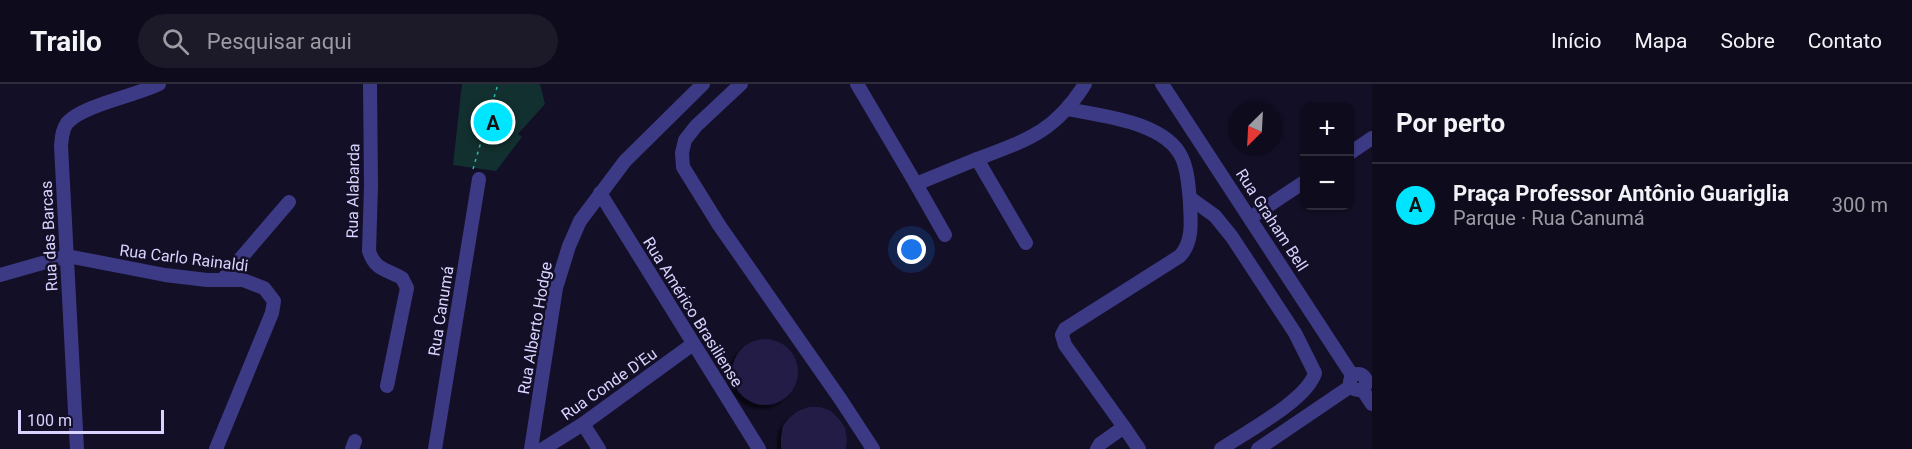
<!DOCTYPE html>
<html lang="pt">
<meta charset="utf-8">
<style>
:root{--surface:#0e0b1c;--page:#1c1929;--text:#f1f3f6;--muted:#9b9ba3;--line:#2e2b3b;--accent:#00e5ff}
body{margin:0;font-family:Roboto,sans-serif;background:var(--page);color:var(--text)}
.controls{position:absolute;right:18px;top:18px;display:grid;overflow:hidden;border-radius:12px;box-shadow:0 2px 4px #0004}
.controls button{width:54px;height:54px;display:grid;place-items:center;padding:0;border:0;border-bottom:2px solid var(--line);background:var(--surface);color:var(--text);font:30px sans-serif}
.compass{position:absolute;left:1228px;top:18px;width:54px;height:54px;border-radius:50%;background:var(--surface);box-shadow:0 2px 4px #0004;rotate:204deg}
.scale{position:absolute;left:18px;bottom:15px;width:146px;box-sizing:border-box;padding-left:6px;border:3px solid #d9d4ff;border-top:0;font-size:16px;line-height:21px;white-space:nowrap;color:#d9d4ff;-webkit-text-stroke:4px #130f26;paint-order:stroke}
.you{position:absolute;left:912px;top:166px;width:21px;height:21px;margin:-15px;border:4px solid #fff;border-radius:50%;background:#1a73e8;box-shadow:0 0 0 9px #1a73e833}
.badge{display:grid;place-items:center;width:39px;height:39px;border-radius:50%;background:var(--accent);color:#111;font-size:20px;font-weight:700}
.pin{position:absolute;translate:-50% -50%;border:3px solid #fff;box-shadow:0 2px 6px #0006}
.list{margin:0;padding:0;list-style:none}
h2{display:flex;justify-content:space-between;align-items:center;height:78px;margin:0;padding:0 24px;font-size:26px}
h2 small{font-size:20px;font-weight:400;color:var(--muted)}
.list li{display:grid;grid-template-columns:39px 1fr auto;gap:18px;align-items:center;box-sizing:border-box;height:84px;padding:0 24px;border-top:2px solid var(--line)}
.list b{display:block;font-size:22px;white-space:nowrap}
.list p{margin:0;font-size:20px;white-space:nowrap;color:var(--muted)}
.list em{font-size:20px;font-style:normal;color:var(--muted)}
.icon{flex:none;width:33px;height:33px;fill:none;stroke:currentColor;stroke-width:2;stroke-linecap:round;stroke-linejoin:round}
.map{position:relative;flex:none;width:1372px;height:365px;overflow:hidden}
header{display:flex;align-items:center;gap:36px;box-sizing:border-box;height:84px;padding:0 30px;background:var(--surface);border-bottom:2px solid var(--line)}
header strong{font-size:28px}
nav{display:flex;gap:33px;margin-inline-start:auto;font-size:21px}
.search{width:420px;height:54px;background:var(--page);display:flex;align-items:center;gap:15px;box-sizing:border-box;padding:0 21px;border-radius:33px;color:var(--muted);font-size:22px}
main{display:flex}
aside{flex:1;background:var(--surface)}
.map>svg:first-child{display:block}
</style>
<header>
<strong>Trailo</strong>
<div class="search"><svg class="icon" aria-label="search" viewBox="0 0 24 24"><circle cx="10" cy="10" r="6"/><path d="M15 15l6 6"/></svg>Pesquisar aqui</div>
<nav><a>Início</a><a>Mapa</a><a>Sobre</a><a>Contato</a></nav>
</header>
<main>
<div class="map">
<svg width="1372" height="365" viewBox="0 0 1372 365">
<defs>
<filter id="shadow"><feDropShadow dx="-4" dy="4" stdDeviation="1.5" flood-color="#0009"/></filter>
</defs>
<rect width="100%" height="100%" fill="#130f26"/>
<path fill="#12302f" d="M 462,0 L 540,0 L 545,20 L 518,50 L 522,53 L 496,87 L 453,81 Z"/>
<g fill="#241b47" filter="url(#shadow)">
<circle cx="765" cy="288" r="33"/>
<path d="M 809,323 L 820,323 L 831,327 L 839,335 L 845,344 L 847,355 L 846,365 L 781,365 L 781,353 L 783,342 L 789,334 L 798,327 Z"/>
</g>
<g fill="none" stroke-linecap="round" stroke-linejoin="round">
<path stroke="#2fb8b0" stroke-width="1.5" stroke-dasharray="3 4.5" stroke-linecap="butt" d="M 473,85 L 498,0"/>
<g stroke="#3d3a85" stroke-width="14">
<path d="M 370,0 L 371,102 L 369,167 C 375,186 386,185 402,194 L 407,204 L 387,302"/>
<path d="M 741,0 L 696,42 L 685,56 L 682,69 L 683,83 L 719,141 L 841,316 L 873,365"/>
<path d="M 857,0 L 916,100"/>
<path d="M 1162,0 L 1352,291"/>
<path d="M 1067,25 C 1102,32 1166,38 1182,74 C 1188,87 1189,105 1190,120 C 1191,138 1193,158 1180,172 L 1065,245 L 1062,251 L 1065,261 L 1124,343"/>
<path d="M 1350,69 L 1372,54"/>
<path d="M 977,75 C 1027,56 1055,48 1085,0"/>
<path d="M 600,109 L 759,365"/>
<path d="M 1190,114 L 1215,132 L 1232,153 L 1295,249 L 1315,289 C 1307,316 1246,348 1221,365"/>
<path d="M 1250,134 L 1304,98"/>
<path d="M 945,151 L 916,100 L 977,75 L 1026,159"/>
<path d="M 0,191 L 67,172 L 165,191 L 207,196 L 243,196 L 264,204 L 274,217 L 272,229 L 216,365"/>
<path d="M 223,195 L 289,118"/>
<circle cx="1358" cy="298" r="8"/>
<path d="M 1362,305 L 1372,320"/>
<path d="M 583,340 L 599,365"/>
<path d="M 77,365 L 61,62 C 62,53 62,46 67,39 C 83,21 135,12 159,0"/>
<path d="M 352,365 L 355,357"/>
<path d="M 435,365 L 479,95"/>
<path d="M 531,365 L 556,204 L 569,162 L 580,137 L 625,77 L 703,0"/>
<path d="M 543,365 L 583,340 L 693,260"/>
<path d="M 1097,365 L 1100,360 L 1124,343 L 1139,365"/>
<path d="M 1258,365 L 1351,302"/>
</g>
</g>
<g text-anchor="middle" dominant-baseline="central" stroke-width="5" stroke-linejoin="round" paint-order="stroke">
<g font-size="16" fill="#d9d4ff" stroke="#130f26">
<text transform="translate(353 107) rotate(-89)">Rua Alabarda</text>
<text transform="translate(1272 136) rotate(57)">Rua Graham Bell</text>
<text transform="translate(49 152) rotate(-93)">Rua das Barcas</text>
<text transform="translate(184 174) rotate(7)">Rua Carlo Rainaldi</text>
<text transform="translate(441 227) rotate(-81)">Rua Canumá</text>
<text transform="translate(693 228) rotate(58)">Rua Américo Brasiliense</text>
<text transform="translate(535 244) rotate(-80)">Rua Alberto Hodge</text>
<text transform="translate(609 300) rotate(-35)">Rua Conde D'Eu</text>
</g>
</g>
</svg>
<div class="controls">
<button>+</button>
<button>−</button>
</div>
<svg class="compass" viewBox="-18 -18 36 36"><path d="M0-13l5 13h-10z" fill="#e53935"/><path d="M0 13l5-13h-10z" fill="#9b9ba3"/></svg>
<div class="scale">100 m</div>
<div class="you"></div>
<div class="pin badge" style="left:493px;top:38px">A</div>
</div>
<aside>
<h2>Por perto<small></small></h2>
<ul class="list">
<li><span class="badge">A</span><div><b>Praça Professor Antônio Guariglia</b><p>Parque · Rua Canumá</p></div><em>300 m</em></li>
</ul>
</aside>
</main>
